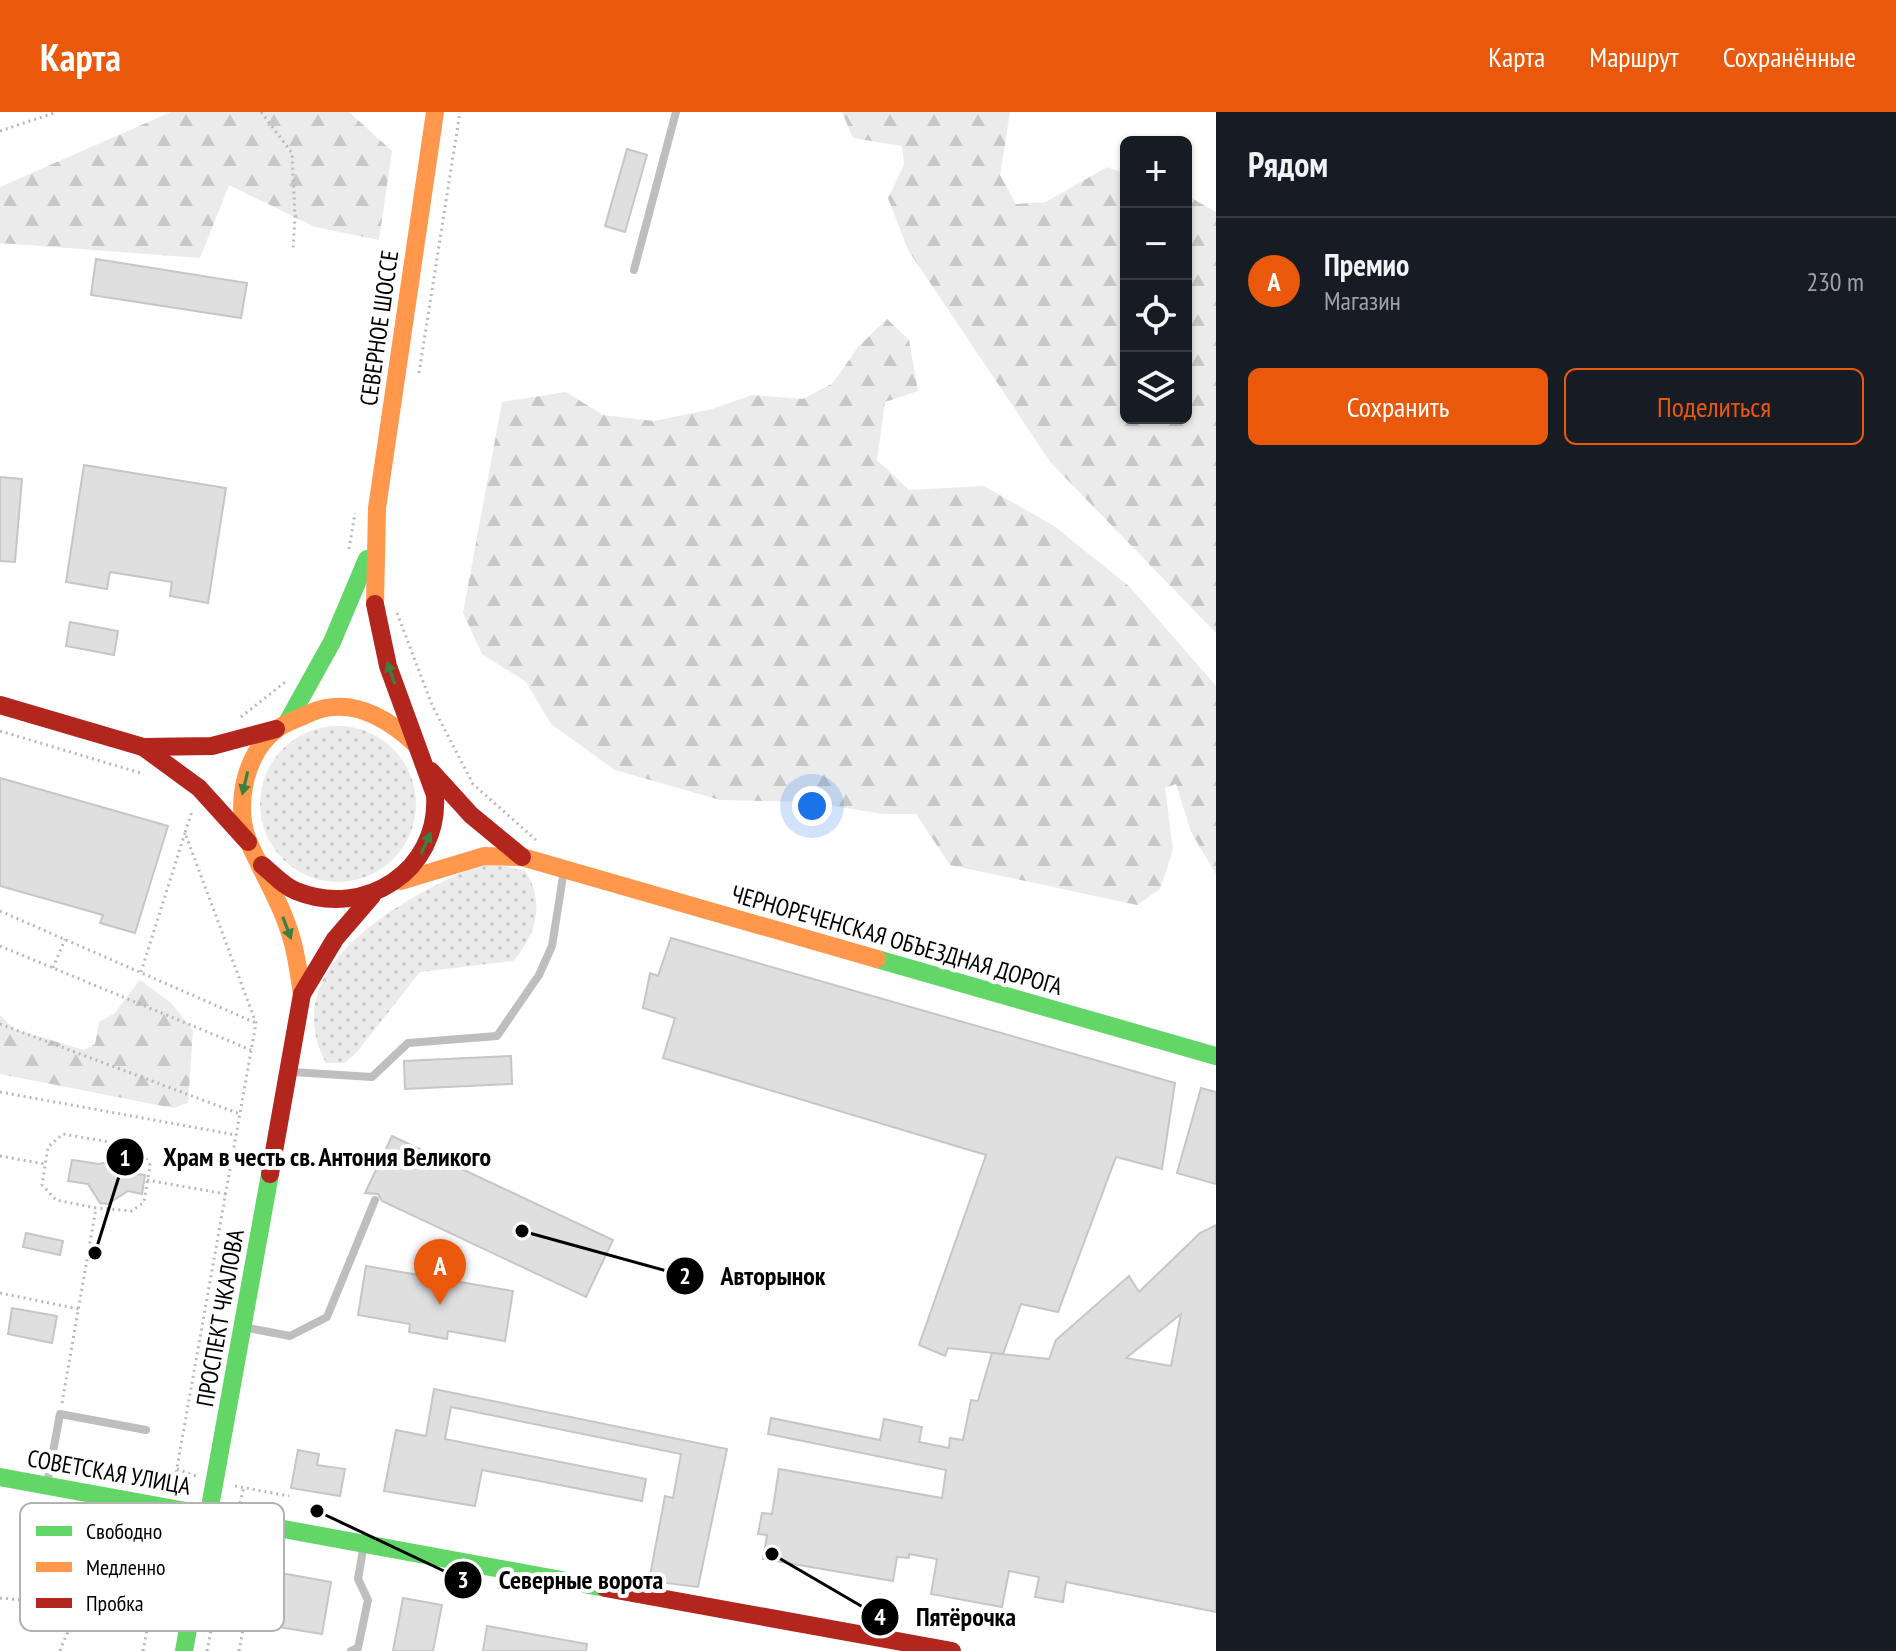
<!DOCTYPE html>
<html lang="ru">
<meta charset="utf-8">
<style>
:root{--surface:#171b24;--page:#242831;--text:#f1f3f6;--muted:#9ea1a6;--line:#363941;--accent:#ea580c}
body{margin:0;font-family:"PT Sans Narrow",sans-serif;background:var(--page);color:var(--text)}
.controls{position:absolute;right:24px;top:24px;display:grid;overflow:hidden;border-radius:12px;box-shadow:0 2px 6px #0004}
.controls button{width:72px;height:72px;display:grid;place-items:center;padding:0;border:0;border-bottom:2px solid var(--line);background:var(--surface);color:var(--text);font:40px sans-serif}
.you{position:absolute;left:812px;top:694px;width:28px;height:28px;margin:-20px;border:6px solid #fff;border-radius:50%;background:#1a73e8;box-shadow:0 0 0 12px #1a73e833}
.badge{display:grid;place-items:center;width:52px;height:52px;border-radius:50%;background:var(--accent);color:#fff;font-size:26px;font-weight:700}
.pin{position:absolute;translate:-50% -66px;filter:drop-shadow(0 2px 4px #0008)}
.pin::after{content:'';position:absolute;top:42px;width:28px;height:24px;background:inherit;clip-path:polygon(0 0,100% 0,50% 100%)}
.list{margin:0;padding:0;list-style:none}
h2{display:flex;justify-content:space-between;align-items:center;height:104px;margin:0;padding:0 32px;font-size:34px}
h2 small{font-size:26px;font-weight:400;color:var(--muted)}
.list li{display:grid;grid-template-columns:52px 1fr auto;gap:24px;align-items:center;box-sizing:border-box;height:128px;padding:0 32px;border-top:2px solid var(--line)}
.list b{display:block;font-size:30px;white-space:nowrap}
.list p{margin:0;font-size:26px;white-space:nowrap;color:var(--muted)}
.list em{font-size:26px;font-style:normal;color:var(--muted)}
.actions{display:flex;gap:16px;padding:24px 32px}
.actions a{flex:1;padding:18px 0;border:2px solid var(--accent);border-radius:12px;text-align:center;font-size:28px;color:var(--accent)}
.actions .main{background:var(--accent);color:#fff}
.icon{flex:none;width:44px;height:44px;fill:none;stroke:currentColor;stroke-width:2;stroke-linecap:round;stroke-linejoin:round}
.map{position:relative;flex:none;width:1216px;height:1539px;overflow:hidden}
header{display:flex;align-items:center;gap:48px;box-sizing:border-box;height:112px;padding:0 40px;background:var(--accent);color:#fff}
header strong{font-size:38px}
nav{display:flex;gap:44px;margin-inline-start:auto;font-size:28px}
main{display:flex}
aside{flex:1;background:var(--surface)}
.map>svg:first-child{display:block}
</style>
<header>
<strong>Карта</strong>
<nav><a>Карта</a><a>Маршрут</a><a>Сохранённые</a></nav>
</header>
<main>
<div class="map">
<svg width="1216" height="1539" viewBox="0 0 1216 1539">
<defs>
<pattern id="grass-dots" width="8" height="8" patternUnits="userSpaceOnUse" patternTransform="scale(2)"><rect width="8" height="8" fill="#ebebeb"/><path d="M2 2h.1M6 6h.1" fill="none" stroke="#c8c8c8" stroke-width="1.8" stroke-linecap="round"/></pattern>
<pattern id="forest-firs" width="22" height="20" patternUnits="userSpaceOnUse" patternTransform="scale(2)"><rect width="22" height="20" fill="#ebebeb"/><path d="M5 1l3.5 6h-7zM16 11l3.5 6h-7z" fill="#c8c8c8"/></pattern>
</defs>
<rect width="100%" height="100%" fill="#fff"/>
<g fill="url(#grass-dots)">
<circle cx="338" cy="692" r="78"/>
<path d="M 486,750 L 525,759 C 545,788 537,823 513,849 L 420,860 L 357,940 L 345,951 L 326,951 C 272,851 412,781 486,750 Z"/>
</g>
<g fill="url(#forest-firs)">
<path d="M 171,0 L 349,0 L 392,39 L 379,128 L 315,115 L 229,73 L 200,146 L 0,131 L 0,75 Z"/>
<path d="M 842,0 L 1010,0 L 1000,63 L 1016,92 L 1046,90 L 1107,55 L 1126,62 L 1126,306 L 1186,306 L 1186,83 L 1216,100 L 1216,521 L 1051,351 L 908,138 L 888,86 L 904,53 L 902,34 L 853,26 Z"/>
<path d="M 887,207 L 909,228 L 918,279 L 885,290 L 877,348 L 909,378 L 984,374 L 1054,414 L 1130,475 L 1216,574 L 1216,762 L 1191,720 L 1176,672 L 1165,676 L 1173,738 L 1160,777 L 1137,793 L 950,753 L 916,702 L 883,702 L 809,690 L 720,688 L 615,658 L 551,612 L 526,570 L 482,542 L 463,501 L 502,290 L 566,280 L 603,303 L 654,309 L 712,297 L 752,283 L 803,287 L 833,271 L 858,235 Z"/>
<path d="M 140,868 L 171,891 L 193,918 L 188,991 L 173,996 L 0,962 L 0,903 L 14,917 L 84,938 L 95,932 L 99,910 L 115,901 Z"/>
</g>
<g fill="#dfdfdf" stroke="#c6c6c6" stroke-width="2" fill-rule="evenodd">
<path d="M 627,37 L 647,43 L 625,120 L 605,114 Z"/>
<path d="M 96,147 L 247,171 L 241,206 L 91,183 Z"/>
<path d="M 84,353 L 226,376 L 208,491 L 170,484 L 172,470 L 110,460 L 107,477 L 66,470 Z"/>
<path d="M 0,365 L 22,367 L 15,450 L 0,449 Z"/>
<path d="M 70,510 L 118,519 L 114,543 L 66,534 Z"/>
<path d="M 0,666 L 168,714 L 135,821 L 100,811 L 103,803 L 0,774 Z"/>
<path d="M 671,826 L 1175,971 L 1162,1057 L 1116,1045 L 1058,1200 L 1021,1192 L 1003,1242 L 948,1236 L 945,1244 L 919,1233 L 986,1043 L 663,946 L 675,906 L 643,896 L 650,861 L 658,864 Z"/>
<path d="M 511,944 L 512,972 L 405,977 L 404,949 Z"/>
<path d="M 1201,976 L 1216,980 L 1216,1072 L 1177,1061 Z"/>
<path d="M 392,1024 L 613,1128 L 586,1185 L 382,1089 L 378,1082 L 365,1081 Z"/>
<path d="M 72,1048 L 99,1052 L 113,1049 L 126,1061 L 145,1063 L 142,1082 L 128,1079 L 108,1092 L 100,1091 L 88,1072 L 68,1069 Z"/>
<path d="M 1216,1113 L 1216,1500 L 1066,1470 L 1063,1490 L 1035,1485 L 1039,1465 L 1009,1459 L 1002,1495 L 931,1482 L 937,1447 L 909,1442 L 909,1446 L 897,1445 L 893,1469 L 763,1447 L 767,1423 L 758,1422 L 762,1401 L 772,1402 L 779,1357 L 942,1386 L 946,1358 L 768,1322 L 771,1306 L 880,1328 L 884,1307 L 922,1315 L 919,1330 L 949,1336 L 950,1326 L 963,1328 L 971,1288 L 978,1289 L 992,1241 L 1049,1247 L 1056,1228 L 1129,1164 L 1139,1180 L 1200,1121 ZM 1181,1202 L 1171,1254 L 1126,1246 Z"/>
<path d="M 26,1121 L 63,1129 L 60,1143 L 23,1135 Z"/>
<path d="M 366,1154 L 513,1179 L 505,1229 L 448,1219 L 447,1227 L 409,1220 L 410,1212 L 358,1203 Z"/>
<path d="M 12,1196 L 57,1204 L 52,1231 L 8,1222 Z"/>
<path d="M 434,1277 L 727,1337 L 698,1475 L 649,1469 L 665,1384 L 673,1386 L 681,1342 L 451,1295 L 445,1327 L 646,1367 L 642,1389 L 482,1358 L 475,1394 L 384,1379 L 396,1318 L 426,1324 Z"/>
<path d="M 298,1338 L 319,1342 L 317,1353 L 345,1357 L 340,1384 L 291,1376 Z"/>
<path d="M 281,1461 L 331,1470 L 322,1522 L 272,1514 Z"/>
<path d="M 403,1486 L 442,1493 L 433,1539 L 393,1539 Z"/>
<path d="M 487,1514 L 587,1532 L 586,1539 L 483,1539 Z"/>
</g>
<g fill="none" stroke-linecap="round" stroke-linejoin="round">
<g stroke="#b9b9b9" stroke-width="3" stroke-dasharray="2 4" stroke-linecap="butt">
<path d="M 261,0 L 292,41 L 295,105 L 293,137"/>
<path d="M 0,19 L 57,0"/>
<path d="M 419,261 L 460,0"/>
<path d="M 349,437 L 355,401"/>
<path d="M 397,501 L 432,593 L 473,672 L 536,728"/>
<path d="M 241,605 L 285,570"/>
<path d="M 0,619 L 144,662"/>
<path d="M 0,799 L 256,911"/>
<path d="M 0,834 L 251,938"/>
<path d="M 53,856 L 65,827"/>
<path d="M 141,860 L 185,721"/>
<path d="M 0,912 L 240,1002"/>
<path d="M 0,980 L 236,1023"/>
<path d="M 0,1044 L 45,1052"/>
<path d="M 147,1068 L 226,1082"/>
<path d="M 0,1181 L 79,1197"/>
<path d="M 62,1291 L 96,1096 L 56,1088 L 42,1073 L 48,1035 L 63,1022 L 139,1035 L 150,1053 L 144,1090 L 132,1099 L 96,1096"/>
<path d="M 177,1357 L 196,1364"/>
<path d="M 235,1374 L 289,1384"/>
<path d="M 173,1378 L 256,911 L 185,721 L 192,699"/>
<path d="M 240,1391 L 244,1375"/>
<path d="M 150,1432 L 164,1428"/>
<path d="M 0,1486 L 41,1490 L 94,1457 L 152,1431"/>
<path d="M 60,1539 C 77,1492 104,1465 144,1436"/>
<path d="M 143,1539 L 166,1417"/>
<path d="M 207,1539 L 229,1425"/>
<path d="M 239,1539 L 258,1436"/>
</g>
<g stroke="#bebebe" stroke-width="8">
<path d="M 634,158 L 676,0"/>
<path d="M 292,960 L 372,965 L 408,931 L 497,924 L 539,863 L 552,834 L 564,758"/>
<path d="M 243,1215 L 290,1224 L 327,1205 L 375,1088"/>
<path d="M 47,1372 L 60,1302 L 146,1318"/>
<path d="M 351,1539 L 358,1536 L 368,1488 L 358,1467 L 364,1432"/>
</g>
<g stroke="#63d668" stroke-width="18">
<path d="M 288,609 L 332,530 L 367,447"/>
<path d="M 877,847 L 1216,944"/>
<path d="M 0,1365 L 605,1476"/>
<path d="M 184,1539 L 270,1062"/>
</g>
<g stroke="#ff974d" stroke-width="18">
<path d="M 375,492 L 377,396 L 435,0"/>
<path d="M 401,769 L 484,744 L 522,745 L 877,847"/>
<path d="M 302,882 C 299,864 297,845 292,828 C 283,795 264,764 250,733 C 233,697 244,641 277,617 C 286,610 300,606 310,601 C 349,584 386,605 414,631"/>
</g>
<g stroke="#b3261e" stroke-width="18">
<path d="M 0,593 L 143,635 L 212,634 L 276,617"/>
<path d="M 143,635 L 199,676 L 248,730"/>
<path d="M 431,659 L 471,703 L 522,745"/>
<path d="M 262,753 C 273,762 283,774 296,779 C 365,807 440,758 435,683 L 388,554 L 375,492"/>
<path d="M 270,1062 L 302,882 L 335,827 L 372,784"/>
<path d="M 605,1476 L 952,1539"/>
</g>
</g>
<defs><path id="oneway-solid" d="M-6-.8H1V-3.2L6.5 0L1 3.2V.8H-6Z" transform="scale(2)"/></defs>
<g fill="#3b803e">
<use href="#oneway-solid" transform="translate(391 561) rotate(-109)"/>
<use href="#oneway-solid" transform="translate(245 671) rotate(103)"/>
<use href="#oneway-solid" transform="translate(426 731) rotate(-65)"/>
<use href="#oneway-solid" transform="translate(287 816) rotate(69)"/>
</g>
<g text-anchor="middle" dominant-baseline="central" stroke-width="8" stroke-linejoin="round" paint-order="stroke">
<g font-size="24" fill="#000" stroke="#fff">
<text transform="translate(379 216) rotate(-82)">СЕВЕРНОЕ ШОССЕ</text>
<text transform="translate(897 828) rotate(16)">ЧЕРНОРЕЧЕНСКАЯ ОБЪЕЗДНАЯ ДОРОГА</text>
<text transform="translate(220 1206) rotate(-80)">ПРОСПЕКТ ЧКАЛОВА</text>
<text transform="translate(109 1360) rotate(10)">СОВЕТСКАЯ УЛИЦА</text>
</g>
</g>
<rect x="20" y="1391" width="264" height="128" rx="12" fill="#fff" stroke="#b2b2b2" stroke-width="2"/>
<rect x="36" y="1414" width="36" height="10" fill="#63d668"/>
<rect x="36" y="1450" width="36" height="10" fill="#ff974d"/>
<rect x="36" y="1486" width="36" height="10" fill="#b3261e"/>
<g font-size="22" fill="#000">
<text x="86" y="1427">Свободно</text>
<text x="86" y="1463">Медленно</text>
<text x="86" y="1499">Пробка</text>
</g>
<path fill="none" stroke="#000" stroke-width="3" d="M95 1141L125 1045M522 1119L685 1164M317 1399L463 1468M772 1442L880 1505"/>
<g fill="#000" stroke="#fff" stroke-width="3">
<circle cx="95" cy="1141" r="8"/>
<circle cx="522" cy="1119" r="8"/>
<circle cx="317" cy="1399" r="8"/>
<circle cx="772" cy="1442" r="8"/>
<circle cx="125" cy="1045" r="20"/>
<circle cx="685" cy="1164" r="20"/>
<circle cx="463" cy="1468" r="20"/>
<circle cx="880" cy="1505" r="20"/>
</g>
<g font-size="24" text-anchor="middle" font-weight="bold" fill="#fff">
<text x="125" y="1054">1</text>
<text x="685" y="1172">2</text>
<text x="463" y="1476">3</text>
<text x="880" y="1513">4</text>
</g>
<g font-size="26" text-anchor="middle" font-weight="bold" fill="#000" stroke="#fff" stroke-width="8" stroke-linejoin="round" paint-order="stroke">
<text x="327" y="1054">Храм в честь св. Антония Великого</text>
<text x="773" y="1173">Авторынок</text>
<text x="581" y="1477">Северные ворота</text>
<text x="966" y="1514">Пятёрочка</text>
</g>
</svg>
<div class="controls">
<button>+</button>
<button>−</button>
<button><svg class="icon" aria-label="locate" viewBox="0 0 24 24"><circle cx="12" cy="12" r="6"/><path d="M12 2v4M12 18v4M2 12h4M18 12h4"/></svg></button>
<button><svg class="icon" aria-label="layers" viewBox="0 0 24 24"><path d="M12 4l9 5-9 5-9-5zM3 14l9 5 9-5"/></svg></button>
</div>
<div class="you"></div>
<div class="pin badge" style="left:440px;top:1193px">A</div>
</div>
<aside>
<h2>Рядом<small></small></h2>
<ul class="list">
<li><span class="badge">A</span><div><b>Премио</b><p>Магазин</p></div><em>230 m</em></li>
</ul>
<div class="actions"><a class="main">Сохранить</a><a>Поделиться</a></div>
</aside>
</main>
